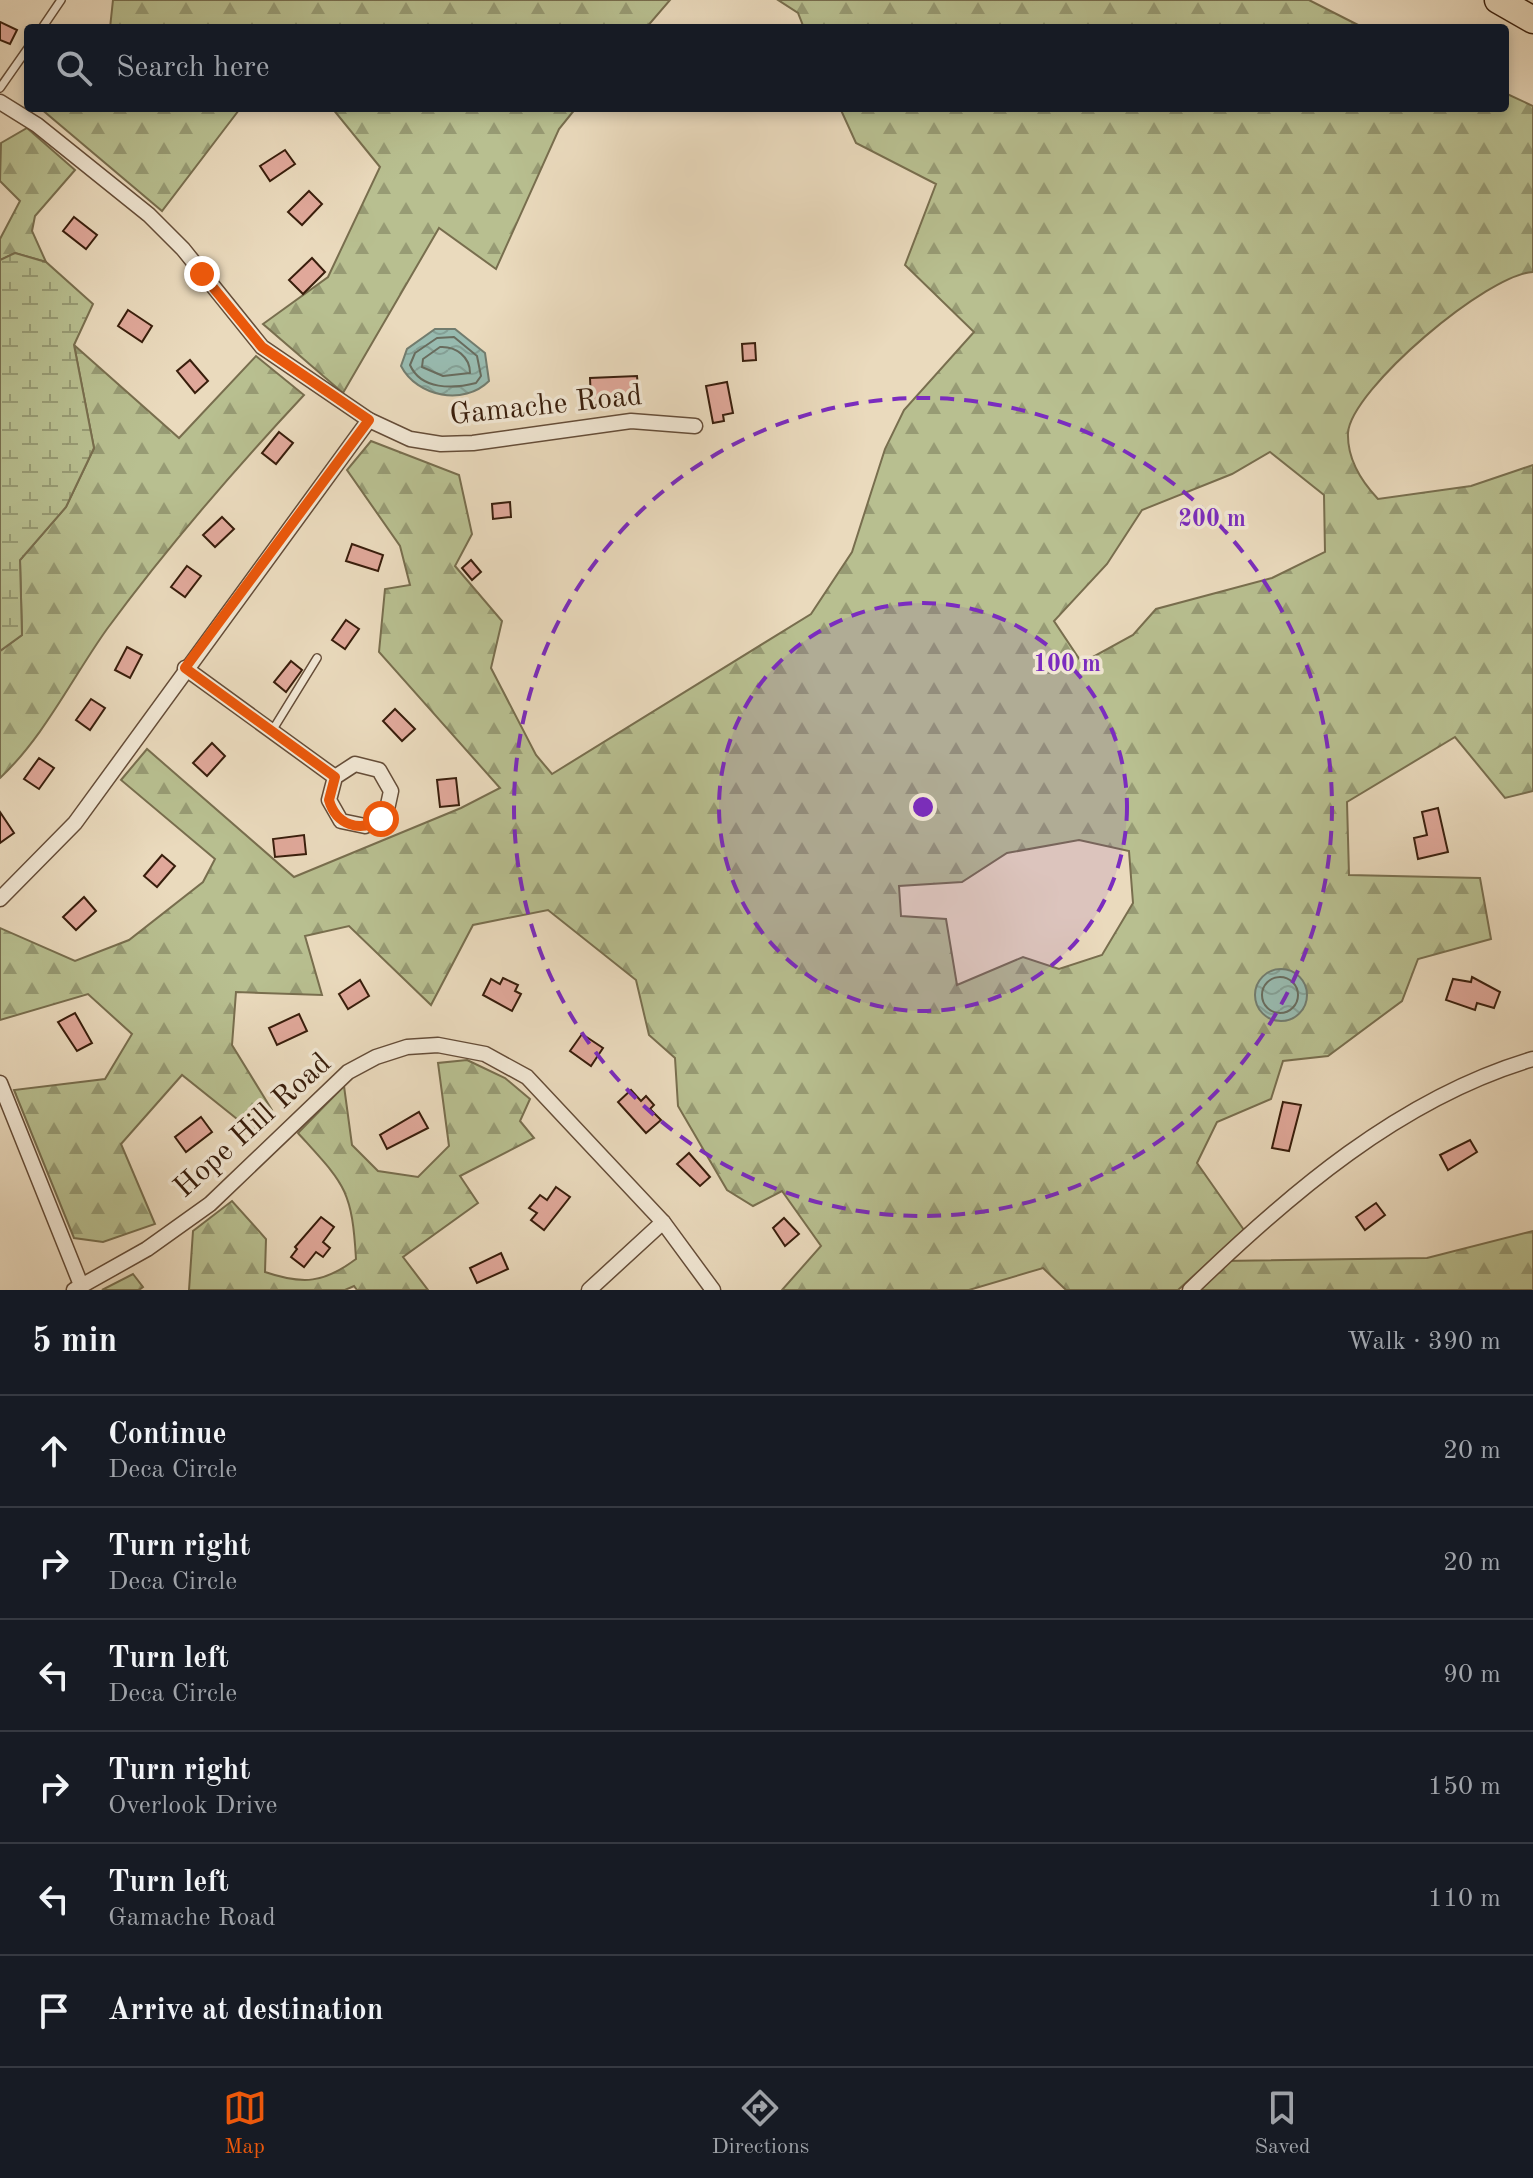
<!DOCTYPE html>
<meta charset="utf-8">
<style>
:root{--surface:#171b24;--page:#20242c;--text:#f1f3f6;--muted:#9ea1a6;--line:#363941;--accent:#ea580c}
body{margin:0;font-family:"Old Standard TT",serif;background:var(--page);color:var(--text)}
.stop{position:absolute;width:24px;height:24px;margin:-18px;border:6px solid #ea580c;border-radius:50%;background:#fff}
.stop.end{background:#ea580c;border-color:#fff;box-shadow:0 2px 8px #0008}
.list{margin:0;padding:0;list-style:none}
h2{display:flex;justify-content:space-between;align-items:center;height:104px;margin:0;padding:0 32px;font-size:34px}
h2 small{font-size:26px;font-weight:400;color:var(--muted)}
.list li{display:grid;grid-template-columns:52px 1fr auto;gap:24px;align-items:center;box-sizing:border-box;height:112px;padding:0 32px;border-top:2px solid var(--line)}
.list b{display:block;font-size:30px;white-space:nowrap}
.list p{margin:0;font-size:26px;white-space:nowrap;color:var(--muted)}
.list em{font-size:26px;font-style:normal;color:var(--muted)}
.icon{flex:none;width:44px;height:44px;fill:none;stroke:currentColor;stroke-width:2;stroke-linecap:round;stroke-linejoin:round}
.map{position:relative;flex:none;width:1533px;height:1290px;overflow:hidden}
.search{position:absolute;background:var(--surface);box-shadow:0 4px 12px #0003;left:24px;right:24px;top:24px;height:88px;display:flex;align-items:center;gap:20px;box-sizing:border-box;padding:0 28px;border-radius:8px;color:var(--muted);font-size:30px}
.sheet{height:776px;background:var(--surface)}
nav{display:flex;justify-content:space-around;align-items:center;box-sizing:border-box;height:112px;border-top:2px solid var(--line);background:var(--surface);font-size:22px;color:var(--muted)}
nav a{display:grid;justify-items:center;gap:4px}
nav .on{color:var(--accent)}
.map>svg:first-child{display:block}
</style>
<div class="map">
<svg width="1533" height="1290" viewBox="0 0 1533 1290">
<defs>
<pattern id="forest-firs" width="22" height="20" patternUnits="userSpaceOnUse" patternTransform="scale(2)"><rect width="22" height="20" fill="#b8bf90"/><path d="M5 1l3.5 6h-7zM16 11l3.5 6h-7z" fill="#979b74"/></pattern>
<pattern id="wetland-marsh" width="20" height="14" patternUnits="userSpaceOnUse" patternTransform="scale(2)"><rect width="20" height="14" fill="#b8bf90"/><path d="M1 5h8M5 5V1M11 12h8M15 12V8" fill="none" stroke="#979b74"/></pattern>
<pattern id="water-waves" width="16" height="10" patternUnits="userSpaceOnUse" patternTransform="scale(2)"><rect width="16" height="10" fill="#98bbb0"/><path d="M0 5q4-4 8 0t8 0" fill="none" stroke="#84a096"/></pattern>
</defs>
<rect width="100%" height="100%" fill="#eadabd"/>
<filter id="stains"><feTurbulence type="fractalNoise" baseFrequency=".0025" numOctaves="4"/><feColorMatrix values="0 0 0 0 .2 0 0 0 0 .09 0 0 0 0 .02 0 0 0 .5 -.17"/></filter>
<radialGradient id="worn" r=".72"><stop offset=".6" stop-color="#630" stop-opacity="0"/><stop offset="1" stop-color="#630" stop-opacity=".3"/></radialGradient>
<g fill="url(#forest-firs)" stroke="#786e4e" stroke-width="2" fill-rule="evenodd">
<path d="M 113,0 L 670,0 L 646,28 L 110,28 Z"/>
<path d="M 778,0 L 1309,0 L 1364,28 L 804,28 L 798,13 Z"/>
<path d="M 1505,93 L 1533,106 L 1533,272 C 1489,273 1351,389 1348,433 C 1347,459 1362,482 1378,499 L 1471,486 L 1533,465 L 1533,791 L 1505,798 L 1455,737 L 1347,802 L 1349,875 L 1480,878 L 1491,939 L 1418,959 L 1402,1001 L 1328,1056 L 1283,1061 L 1271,1099 L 1217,1122 L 1197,1163 L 1244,1230 L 1178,1290 L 1066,1290 L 1043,1268 L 969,1290 L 782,1290 L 821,1246 L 782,1191 L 753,1206 L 727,1190 L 678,1106 L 675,1058 L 649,1035 L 636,980 L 548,910 L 473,925 L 431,1005 L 349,926 L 305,936 L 322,995 L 236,992 L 232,1045 L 272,1110 L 252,1131 L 182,1075 L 121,1144 L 155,1224 L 103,1242 L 74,1238 L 14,1090 L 105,1079 L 132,1034 L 88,994 L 0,1020 L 0,928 L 75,961 L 129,940 L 203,882 L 215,859 L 121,780 L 147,749 L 294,877 L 461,808 L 500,788 L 379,652 L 385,589 L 410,585 L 400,546 L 347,470 L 371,441 L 459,475 L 472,534 L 455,566 L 502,621 L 491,668 L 536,755 L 552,774 L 811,614 L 852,552 L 885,449 L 904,410 L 974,332 L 905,265 L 936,184 L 856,143 L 840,108 L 1505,108 ZM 1270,452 L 1324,495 L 1325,552 L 1272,578 L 1156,609 L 1133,635 L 1082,663 L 1054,621 L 1107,564 L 1142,510 L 1232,474 ZM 1079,840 L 1129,851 L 1133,903 L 1102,955 L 1059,969 L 1023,957 L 957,985 L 946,919 L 901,916 L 899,886 L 962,882 L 1007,853 Z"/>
<path d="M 40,108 L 244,108 L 239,110 L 162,211 Z"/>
<path d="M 332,108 L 576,108 L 559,129 L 496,269 L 439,228 L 343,393 L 263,324 L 328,277 L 380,167 Z"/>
<path d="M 27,128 L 75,170 L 35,216 L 32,231 L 46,262 L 15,253 L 0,260 L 0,239 L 20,201 L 0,181 L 1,143 Z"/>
<path d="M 74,345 L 179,438 L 256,356 L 304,395 C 234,470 168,546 107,629 C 72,678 44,737 0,778 L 0,651 L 22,635 L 20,560 L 66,507 L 94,448 Z"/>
<path d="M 467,1060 L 505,1078 L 530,1099 L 520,1121 L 534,1138 L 460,1176 L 478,1203 L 403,1257 L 428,1290 L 357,1290 L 354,1286 L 345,1290 L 189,1290 L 193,1231 L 232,1201 L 266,1239 L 265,1272 C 303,1285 324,1283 356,1259 C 352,1188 344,1184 298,1133 L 344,1086 L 352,1145 L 378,1171 L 418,1177 L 449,1146 L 438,1063 Z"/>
<path d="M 1533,1231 L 1533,1290 L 1190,1290 L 1222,1261 L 1427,1258 Z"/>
<path d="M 133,1274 L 143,1287 L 139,1290 L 102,1290 Z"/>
</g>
<path fill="url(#wetland-marsh)" stroke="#786e4e" stroke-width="2" d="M 15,253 L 46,262 L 93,304 L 74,345 L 94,448 L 66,507 L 20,560 L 22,635 L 0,651 L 0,260 Z"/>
<g fill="url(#water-waves)" stroke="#727c6e" stroke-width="2">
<path d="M 435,329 L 455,329 L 485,353 L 489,381 C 464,406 417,397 401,366 L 407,349 Z"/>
<circle cx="1281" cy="995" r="26"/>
</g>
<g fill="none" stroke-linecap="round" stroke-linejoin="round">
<g stroke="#686c5e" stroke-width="2">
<path d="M 437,338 L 454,337 L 477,356 L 481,376 L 476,383 C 453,389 421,390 410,365 L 415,353 Z"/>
<path d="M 440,347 C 456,346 470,357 470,373 L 443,376 L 422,367 L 423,359 Z"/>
<circle cx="1280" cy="995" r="18"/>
</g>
</g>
<g fill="#e0a89a" stroke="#391e0c" stroke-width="2">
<path d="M 0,22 L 17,30 L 10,44 L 0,40 Z"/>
<path d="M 285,150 L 295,164 L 270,181 L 260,166 Z"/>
<path d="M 309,191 L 322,204 L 302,225 L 288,212 Z"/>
<path d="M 74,217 L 97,235 L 86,249 L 63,231 Z"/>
<path d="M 312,258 L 325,272 L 303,294 L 289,280 Z"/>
<path d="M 128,310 L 152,326 L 142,342 L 118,326 Z"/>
<path d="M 755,343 L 756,360 L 743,361 L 742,344 Z"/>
<path d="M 190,360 L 208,381 L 195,393 L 177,371 Z"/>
<path d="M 637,376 L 639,399 L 591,402 L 590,378 Z"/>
<path d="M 727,382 L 733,413 L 723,415 L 724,421 L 713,423 L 706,386 Z"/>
<path d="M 279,432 L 293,443 L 276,464 L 262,453 Z"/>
<path d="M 510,502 L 511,517 L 493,519 L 492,504 Z"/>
<path d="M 222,517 L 234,529 L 215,547 L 203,535 Z"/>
<path d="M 352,544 L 383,555 L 378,571 L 346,561 Z"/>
<path d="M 471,560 L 481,572 L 472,580 L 462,568 Z"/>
<path d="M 187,566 L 201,576 L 185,597 L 171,587 Z"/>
<path d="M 346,620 L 359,629 L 345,649 L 332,640 Z"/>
<path d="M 127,647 L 142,655 L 130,678 L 115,670 Z"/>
<path d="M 291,661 L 302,670 L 286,692 L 274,682 Z"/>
<path d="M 91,699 L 105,708 L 90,730 L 76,720 Z"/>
<path d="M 395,709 L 415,729 L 402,741 L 383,721 Z"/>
<path d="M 212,743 L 225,756 L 207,776 L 193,763 Z"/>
<path d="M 39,758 L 54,768 L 39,789 L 24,779 Z"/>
<path d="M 456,778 L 459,805 L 440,807 L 437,780 Z"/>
<path d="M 1438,808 L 1448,852 L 1418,859 L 1414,838 L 1427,835 L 1422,812 Z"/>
<path d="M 0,812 L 14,833 L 0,843 Z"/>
<path d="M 304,835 L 306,854 L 275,857 L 273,839 Z"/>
<path d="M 162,855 L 175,866 L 157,887 L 144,876 Z"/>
<path d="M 84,897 L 96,911 L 76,930 L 63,917 Z"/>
<path d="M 1472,977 L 1500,992 L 1494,1008 L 1477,1003 L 1475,1010 L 1446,1000 L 1453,979 L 1471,982 Z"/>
<path d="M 503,978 L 518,985 L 515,991 L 521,994 L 512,1011 L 483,995 L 491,979 L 500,984 Z"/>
<path d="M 360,980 L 369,996 L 348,1009 L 339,994 Z"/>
<path d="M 75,1013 L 92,1043 L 77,1051 L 58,1022 Z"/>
<path d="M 299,1014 L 307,1031 L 277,1045 L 269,1028 Z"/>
<path d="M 582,1034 L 603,1048 L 591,1066 L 570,1051 Z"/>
<path d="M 631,1090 L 641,1101 L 646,1096 L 654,1105 L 650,1109 L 661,1120 L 646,1133 L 618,1102 Z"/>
<path d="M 1283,1102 L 1301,1105 L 1289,1151 L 1272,1148 Z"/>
<path d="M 419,1112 L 428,1128 L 387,1149 L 380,1135 Z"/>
<path d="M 201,1117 L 212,1132 L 186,1152 L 175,1137 Z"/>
<path d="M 1470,1140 L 1477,1152 L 1448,1170 L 1440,1155 Z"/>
<path d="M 689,1153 L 710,1177 L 700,1186 L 677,1164 Z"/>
<path d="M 556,1187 L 570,1197 L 544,1230 L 531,1220 L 537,1213 L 529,1208 L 540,1195 L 547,1200 Z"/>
<path d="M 1376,1203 L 1385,1215 L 1365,1230 L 1356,1217 Z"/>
<path d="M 321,1217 L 334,1227 L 323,1242 L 330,1248 L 323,1257 L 316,1252 L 304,1267 L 291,1257 L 297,1249 L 295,1247 Z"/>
<path d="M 784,1218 L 799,1234 L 785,1246 L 773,1228 Z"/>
<path d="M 501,1253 L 508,1269 L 477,1283 L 470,1268 Z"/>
</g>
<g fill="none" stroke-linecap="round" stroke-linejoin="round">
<g stroke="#654d38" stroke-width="10">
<g id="lane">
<path d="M 42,28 L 61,0"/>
<path d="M 0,88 L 28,48"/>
<path d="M 272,731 L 317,658"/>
</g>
</g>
<g stroke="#654d38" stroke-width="17">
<g id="street">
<path d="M 0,102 L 37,125 L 149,215 L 183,249 L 262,347 L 369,420 L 410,439 L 441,444 L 473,443 L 631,421 L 695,426"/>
<path d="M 185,668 L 335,777 L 329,800 L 341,821 L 365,826 L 386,814 L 391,791 L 379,770 L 355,764 L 335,777"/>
<path d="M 0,899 L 75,823 L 369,420"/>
<path d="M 0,1083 L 81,1285"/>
<path d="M 74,1290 L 147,1249 L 210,1204 L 348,1072 L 376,1057 L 407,1047 L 438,1045 L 485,1054 L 527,1077 L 663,1222 L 713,1290"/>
<path d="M 589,1290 L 663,1222"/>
<path d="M 1190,1290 C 1288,1195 1400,1098 1533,1059"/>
</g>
</g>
<g stroke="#391e0c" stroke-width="29">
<path id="highway" d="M 1498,0 L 1533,20"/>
</g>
<use href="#lane" stroke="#f1e7d4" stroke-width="7"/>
<use href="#street" stroke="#f1e7d4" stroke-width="14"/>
<use href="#highway" stroke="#eadabd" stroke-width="26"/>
</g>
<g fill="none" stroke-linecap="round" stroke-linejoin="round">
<path stroke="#ea580c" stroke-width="10" d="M 202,274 L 262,347 L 369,420 L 185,668 L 335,777 L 329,800 C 336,825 360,833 381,819"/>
</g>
<circle cx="923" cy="807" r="204" fill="#7b2cbf" fill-opacity=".12"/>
<g fill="none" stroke="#7b2cbf" stroke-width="4" stroke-dasharray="14 10">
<circle cx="923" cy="807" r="204"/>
<circle cx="923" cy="807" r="409"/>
</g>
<g text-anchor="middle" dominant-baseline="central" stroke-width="7" stroke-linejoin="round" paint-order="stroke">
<g font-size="30" fill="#391e0c" stroke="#f1e7d4">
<text transform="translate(546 406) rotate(-6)">Gamache Road</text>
<text transform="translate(253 1126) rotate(-42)">Hope Hill Road</text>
</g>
</g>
<circle cx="923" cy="807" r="12" fill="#7b2cbf" stroke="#f1e7d4" stroke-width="4"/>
<g font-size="24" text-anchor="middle" font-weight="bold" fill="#7b2cbf" stroke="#f1e7d4" stroke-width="7" stroke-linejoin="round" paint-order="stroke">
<text x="1212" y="526">200 m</text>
<text x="1067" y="671">100 m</text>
</g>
<rect width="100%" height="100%" filter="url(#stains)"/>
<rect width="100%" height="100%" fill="url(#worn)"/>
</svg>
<div class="stop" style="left:381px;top:819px"></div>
<div class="stop end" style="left:202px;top:274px"></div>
<div class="search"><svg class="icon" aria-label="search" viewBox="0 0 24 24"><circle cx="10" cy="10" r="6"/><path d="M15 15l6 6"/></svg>Search here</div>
</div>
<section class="sheet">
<h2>5 min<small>Walk · 390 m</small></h2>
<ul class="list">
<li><svg class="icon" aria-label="ahead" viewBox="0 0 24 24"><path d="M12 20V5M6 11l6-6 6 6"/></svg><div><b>Continue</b><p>Deca Circle</p></div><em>20 m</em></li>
<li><svg class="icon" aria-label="right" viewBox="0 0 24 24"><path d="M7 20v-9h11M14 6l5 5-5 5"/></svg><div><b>Turn right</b><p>Deca Circle</p></div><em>20 m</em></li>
<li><svg class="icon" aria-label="left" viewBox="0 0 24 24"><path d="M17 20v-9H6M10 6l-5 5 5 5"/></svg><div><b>Turn left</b><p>Deca Circle</p></div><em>90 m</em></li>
<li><svg class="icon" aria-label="right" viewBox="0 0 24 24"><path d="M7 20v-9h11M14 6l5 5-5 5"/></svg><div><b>Turn right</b><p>Overlook Drive</p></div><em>150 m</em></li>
<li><svg class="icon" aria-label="left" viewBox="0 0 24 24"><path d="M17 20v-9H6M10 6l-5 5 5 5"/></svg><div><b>Turn left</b><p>Gamache Road</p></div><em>110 m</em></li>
<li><svg class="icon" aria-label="arrive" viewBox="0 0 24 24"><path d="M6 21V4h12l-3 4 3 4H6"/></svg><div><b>Arrive at destination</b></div></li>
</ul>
</section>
<nav>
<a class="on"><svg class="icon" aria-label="map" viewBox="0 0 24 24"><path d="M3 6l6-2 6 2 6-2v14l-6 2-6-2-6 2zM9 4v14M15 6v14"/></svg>Map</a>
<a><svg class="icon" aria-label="directions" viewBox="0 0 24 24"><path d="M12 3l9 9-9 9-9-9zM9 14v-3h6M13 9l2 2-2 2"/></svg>Directions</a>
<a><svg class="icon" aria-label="saved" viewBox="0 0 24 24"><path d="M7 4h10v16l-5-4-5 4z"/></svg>Saved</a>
</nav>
